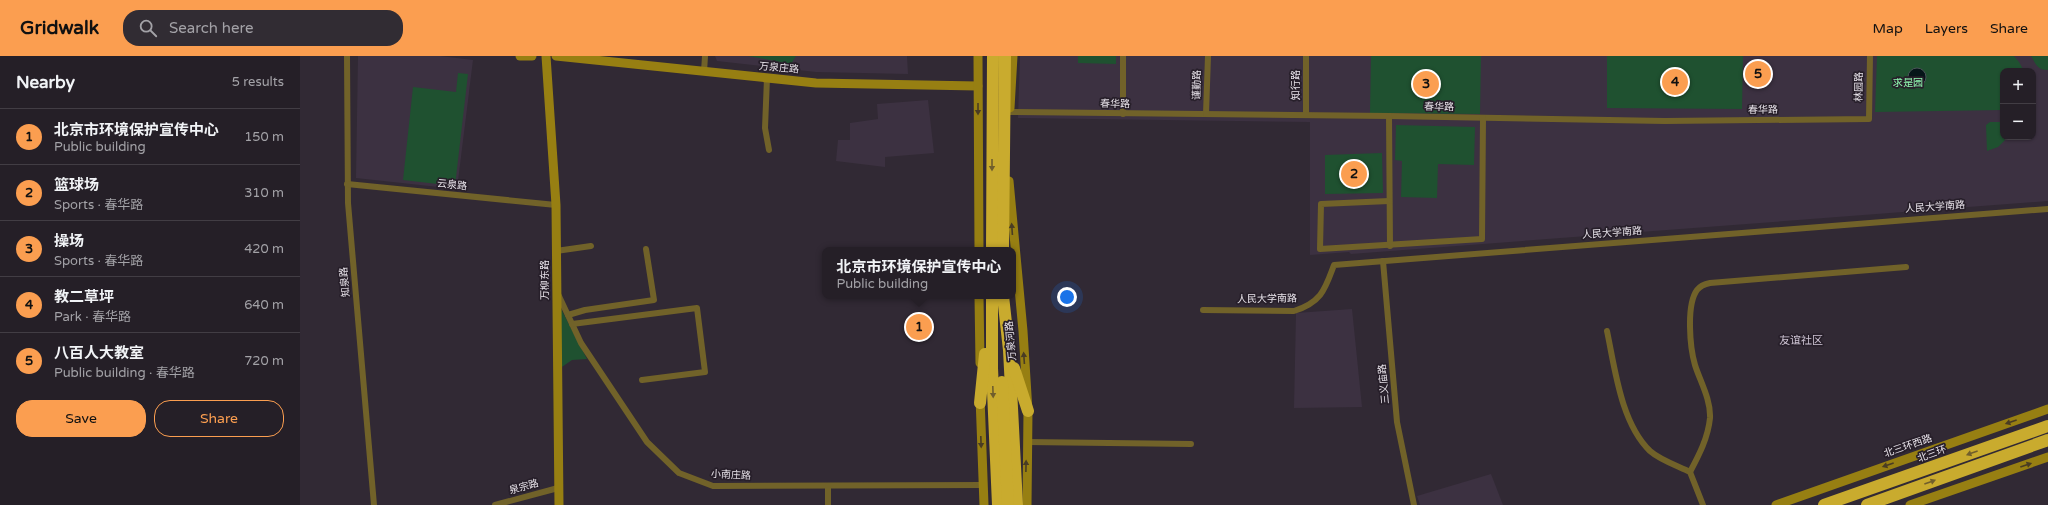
<!DOCTYPE html>
<meta charset="utf-8">
<style>
:root{--surface:#251f27;--page:#312c33;--text:#f1f3f6;--muted:#a3a2a7;--line:#423d44;--accent:#fb9e50}
body{margin:0;font-family:"Varela Round","Noto Sans SC",sans-serif;background:var(--page);color:var(--text)}
.controls{position:absolute;right:12px;top:12px;display:grid;overflow:hidden;border-radius:8px;box-shadow:0 1px 3px #0004}
.controls button{width:36px;height:36px;display:grid;place-items:center;padding:0;border:0;border-bottom:1px solid var(--line);background:var(--surface);color:var(--text);font:20px sans-serif}
.you{position:absolute;left:767px;top:241px;width:14px;height:14px;margin:-10px;border:3px solid #fff;border-radius:50%;background:#1a73e8;box-shadow:0 0 0 6px #1a73e833}
.badge{display:grid;place-items:center;width:26px;height:26px;border-radius:50%;background:var(--accent);color:#111;font-size:13px;font-weight:700}
.pin{position:absolute;translate:-50% -50%;border:2px solid #fff;box-shadow:0 1px 4px #0006}
.popup{position:absolute;left:522px;top:191px;width:194px;height:52px;box-sizing:border-box;display:grid;place-content:center;border-radius:8px;background:var(--surface);filter:drop-shadow(0 1px 3px #0005);font-size:13px;white-space:nowrap;color:var(--muted)}
.popup b{font-size:15px;color:var(--text)}
.popup::after{content:'';position:absolute;left:50%;top:100%;margin-left:-8px;border:8px solid transparent;border-top-color:var(--surface)}
.list{margin:0;padding:0;list-style:none}
h2{display:flex;justify-content:space-between;align-items:center;height:52px;margin:0;padding:0 16px;font-size:17px}
h2 small{font-size:13px;font-weight:400;color:var(--muted)}
.list li{display:grid;grid-template-columns:26px 1fr auto;gap:12px;align-items:center;box-sizing:border-box;height:56px;padding:0 16px;border-top:1px solid var(--line)}
.list b{display:block;font-size:15px;white-space:nowrap}
.list p{margin:0;font-size:13px;white-space:nowrap;color:var(--muted)}
.list em{font-size:13px;font-style:normal;color:var(--muted)}
.actions{display:flex;gap:8px;padding:12px 16px}
.actions a{flex:1;padding:9px 0;border:1px solid var(--accent);border-radius:16px;text-align:center;font-size:14px;color:var(--accent)}
.actions .main{background:var(--accent);color:#111}
.icon{flex:none;width:22px;height:22px;fill:none;stroke:currentColor;stroke-width:2;stroke-linecap:round;stroke-linejoin:round}
.map{position:relative;flex:none;width:1748px;height:449px;overflow:hidden}
header{display:flex;align-items:center;gap:24px;box-sizing:border-box;height:56px;padding:0 20px;background:var(--accent);color:#111}
header strong{font-size:19px}
nav{display:flex;gap:22px;margin-inline-start:auto;font-size:14px}
.search{width:280px;height:36px;background:var(--page);display:flex;align-items:center;gap:10px;box-sizing:border-box;padding:0 14px;border-radius:16px;color:var(--muted);font-size:15px}
main{display:flex}
aside{flex:1;background:var(--surface)}
.map>svg:first-child{display:block}
</style>
<header>
<strong>Gridwalk</strong>
<div class="search"><svg class="icon" aria-label="search" viewBox="0 0 24 24"><circle cx="10" cy="10" r="6"/><path d="M15 15l6 6"/></svg>Search here</div>
<nav><a>Map</a><a>Layers</a><a>Share</a></nav>
</header>
<main>
<aside>
<h2>Nearby<small>5 results</small></h2>
<ul class="list">
<li><span class="badge">1</span><div><b>北京市环境保护宣传中心</b><p>Public building</p></div><em>150 m</em></li>
<li><span class="badge">2</span><div><b>篮球场</b><p>Sports · 春华路</p></div><em>310 m</em></li>
<li><span class="badge">3</span><div><b>操场</b><p>Sports · 春华路</p></div><em>420 m</em></li>
<li><span class="badge">4</span><div><b>教二草坪</b><p>Park · 春华路</p></div><em>640 m</em></li>
<li><span class="badge">5</span><div><b>八百人大教室</b><p>Public building · 春华路</p></div><em>720 m</em></li>
</ul>
<div class="actions"><a class="main">Save</a><a>Share</a></div>
</aside>
<div class="map">
<svg width="1748" height="449" viewBox="0 0 1748 449">
<rect width="100%" height="100%" fill="#312934"/>
<g fill="#3c3141" fill-rule="evenodd">
<path d="M 58,0 L 140,0 L 173,4 L 157,133 L 56,122 Z"/>
<path d="M 415,0 L 607,0 L 608,18 L 516,16 L 417,5 Z"/>
<path d="M 720,0 L 1748,0 L 1748,145 L 1051,198 L 1049,196 L 1010,199 L 1010,66 L 718,62 ZM 1703,15 L 1733,15 L 1733,81 L 1703,81 Z"/>
<path d="M 628,44 L 634,97 L 585,101 L 585,111 L 536,105 L 538,84 L 550,84 L 550,67 L 578,63 L 577,48 Z"/>
<path d="M 1052,253 L 1062,351 L 994,352 L 996,257 Z"/>
<path d="M 1191,418 L 1203,449 L 1120,449 L 1117,440 Z"/>
</g>
<g fill="#1f5130">
<path d="M 448,0 L 496,0 L 491,8 Z"/>
<path d="M 778,0 L 816,0 L 816,8 L 778,7 Z"/>
<path d="M 1071,0 L 1181,0 L 1180,58 L 1070,57 Z"/>
<path d="M 1307,0 L 1443,0 L 1442,53 L 1307,52 Z"/>
<path d="M 1577,0 L 1714,0 L 1719,6 L 1724,15 L 1703,15 L 1703,54 L 1575,56 Z"/>
<path d="M 1731,0 L 1748,0 L 1748,14 C 1737,14 1736,8 1731,0 Z"/>
<path d="M 158,17 L 168,18 L 155,130 L 103,124 L 113,31 L 156,36 Z"/>
<path d="M 1703,66 L 1703,81 L 1708,81 L 1698,91 L 1687,95 L 1686,69 L 1690,66 Z"/>
<path d="M 1096,69 L 1175,71 L 1174,109 L 1138,108 L 1137,142 L 1101,141 L 1102,105 L 1095,104 Z"/>
<path d="M 1082,97 L 1083,137 L 1025,138 L 1025,99 Z"/>
<path d="M 260,251 L 287,303 L 272,304 L 259,313 Z"/>
</g>
<circle fill="#061519" stroke="#4a5358" cx="1617" cy="21" r="9"/>
<g fill="none" stroke-linecap="round" stroke-linejoin="round">
<g stroke="#716229" stroke-width="6">
<path d="M 47,0 L 48,147 L 74,449"/>
<path d="M 1006,0 L 1006,59"/>
<path d="M 404,16 L 405,0"/>
<path d="M 467,22 L 465,72 L 469,94"/>
<path d="M 710,56 L 1089,60 L 1365,65 L 1569,63 L 1570,0"/>
<path d="M 823,58 L 823,0"/>
<path d="M 906,58 L 908,0"/>
<path d="M 1089,60 L 1090,190"/>
<path d="M 47,128 L 256,149"/>
<path d="M 1089,145 L 1021,148 L 1020,193 L 1182,183 L 1183,62"/>
<path d="M 256,195 L 291,190"/>
<path d="M 1083,205 L 1097,366 L 1114,449"/>
<path d="M 258,238 L 281,287 L 347,386 L 379,417 L 413,430 L 683,429"/>
<path d="M 903,254 L 994,255 C 1022,246 1025,233 1034,209 L 1748,153"/>
<path d="M 268,259 L 285,254 L 354,244 L 346,193"/>
<path d="M 272,268 L 397,252 L 405,316 L 342,324"/>
<path d="M 1307,275 C 1315,313 1321,367 1350,395 C 1360,404 1378,410 1390,416 L 1403,449"/>
<path d="M 727,386 L 891,388"/>
<path d="M 1390,416 C 1399,399 1408,382 1410,362 C 1411,344 1400,325 1395,309 C 1390,292 1386,249 1397,234 C 1400,230 1405,228 1410,227 L 1606,211"/>
<path d="M 195,449 L 258,432"/>
<path d="M 528,449 L 528,430"/>
</g>
<g stroke="#977f12" stroke-width="9">
<path d="M 220,0 L 232,0"/>
<path d="M 246,0 L 256,149 L 259,449"/>
<path d="M 256,0 L 516,27 L 678,30"/>
<path d="M 678,0 L 679,194"/>
<path d="M 710,52 L 713,0"/>
<path d="M 709,125 L 723,275 L 728,355 L 727,449"/>
<path d="M 679,240 L 680,307"/>
<path d="M 680,341 L 684,449"/>
<path d="M 1476,449 L 1748,353"/>
<path d="M 1610,449 L 1748,401"/>
</g>
<g stroke="#c9ab2e" stroke-width="12">
<path d="M 692,194 L 693,0"/>
<path d="M 703,194 L 705,0"/>
<path d="M 692,240 L 692,312 L 698,449"/>
<path d="M 703,240 L 709,294 L 717,449"/>
<path d="M 714,312 L 728,355"/>
<path d="M 702,326 L 708,449"/>
<path d="M 680,347 L 685,298"/>
<path d="M 1524,449 L 1748,370"/>
<path d="M 1567,449 L 1748,384"/>
</g>
</g>
<defs><path id="oneway-solid" d="M-6-.8H1V-3.2L6.5 0L1 3.2V.8H-6Z"/></defs>
<g fill="#493c23">
<use href="#oneway-solid" transform="translate(678 53) rotate(90)"/>
<use href="#oneway-solid" transform="translate(712 173) rotate(-94)"/>
<use href="#oneway-solid" transform="translate(724 302) rotate(-94)"/>
<use href="#oneway-solid" transform="translate(1711 366) rotate(161)"/>
<use href="#oneway-solid" transform="translate(681 386) rotate(88)"/>
<use href="#oneway-solid" transform="translate(1588 409) rotate(161)"/>
<use href="#oneway-solid" transform="translate(1726 409) rotate(-19)"/>
<use href="#oneway-solid" transform="translate(726 410) rotate(-89)"/>
</g>
<g fill="#705e2c">
<use href="#oneway-solid" transform="translate(692 109) rotate(90)"/>
<use href="#oneway-solid" transform="translate(693 336) rotate(88)"/>
<use href="#oneway-solid" transform="translate(1672 397) rotate(160)"/>
<use href="#oneway-solid" transform="translate(1630 426) rotate(-20)"/>
</g>
<g text-anchor="middle" dominant-baseline="central" stroke-width="3.5" stroke-linejoin="round" paint-order="stroke">
<g font-size="10" fill="#e8e3ea" stroke="#271f2a">
<text transform="translate(479 12) rotate(5)">万泉庄路</text>
<text transform="translate(897 29) rotate(-89)">谨勤路</text>
<text transform="translate(996 29) rotate(-90)">知行路</text>
<text transform="translate(1559 31) rotate(-89)">林园路</text>
<text transform="translate(815 48) rotate(1)">春华路</text>
<text transform="translate(1139 51) rotate(1)">春华路</text>
<text transform="translate(1463 54) rotate(-1)">春华路</text>
<text transform="translate(152 129) rotate(6)">云泉路</text>
<text transform="translate(1635 151) rotate(-4)">人民大学南路</text>
<text transform="translate(1312 177) rotate(-4)">人民大学南路</text>
<text transform="translate(245 224) rotate(-90)">万柳东路</text>
<text transform="translate(45 226) rotate(-95)">知泉路</text>
<text transform="translate(967 243) rotate(-1)">人民大学南路</text>
<text transform="translate(711 285) rotate(-95)">万泉河路</text>
<text transform="translate(1084 328) rotate(-95)">三义庙路</text>
<text transform="translate(1608 390) rotate(-19)">北三环西路</text>
<text transform="translate(1632 398) rotate(-20)">北三环</text>
<text transform="translate(431 419) rotate(3)">小南庄路</text>
<text transform="translate(224 431) rotate(-15)">泉宗路</text>
</g>
<g font-size="10" fill="#90fcb1" stroke="#271f2a">
<text x="1608" y="27">求是园</text>
</g>
<g font-size="11" fill="#cdc3d2" stroke="#271f2a">
<text x="1501" y="284">友谊社区</text>
</g>
</g>
</svg>
<div class="controls">
<button>+</button>
<button>−</button>
</div>
<div class="you"></div>
<div class="pin badge" style="left:619px;top:271px">1</div>
<div class="popup"><b>北京市环境保护宣传中心</b>Public building</div>
<div class="pin badge" style="left:1054px;top:118px">2</div>
<div class="pin badge" style="left:1126px;top:28px">3</div>
<div class="pin badge" style="left:1375px;top:26px">4</div>
<div class="pin badge" style="left:1458px;top:18px">5</div>
</div>
</main>
